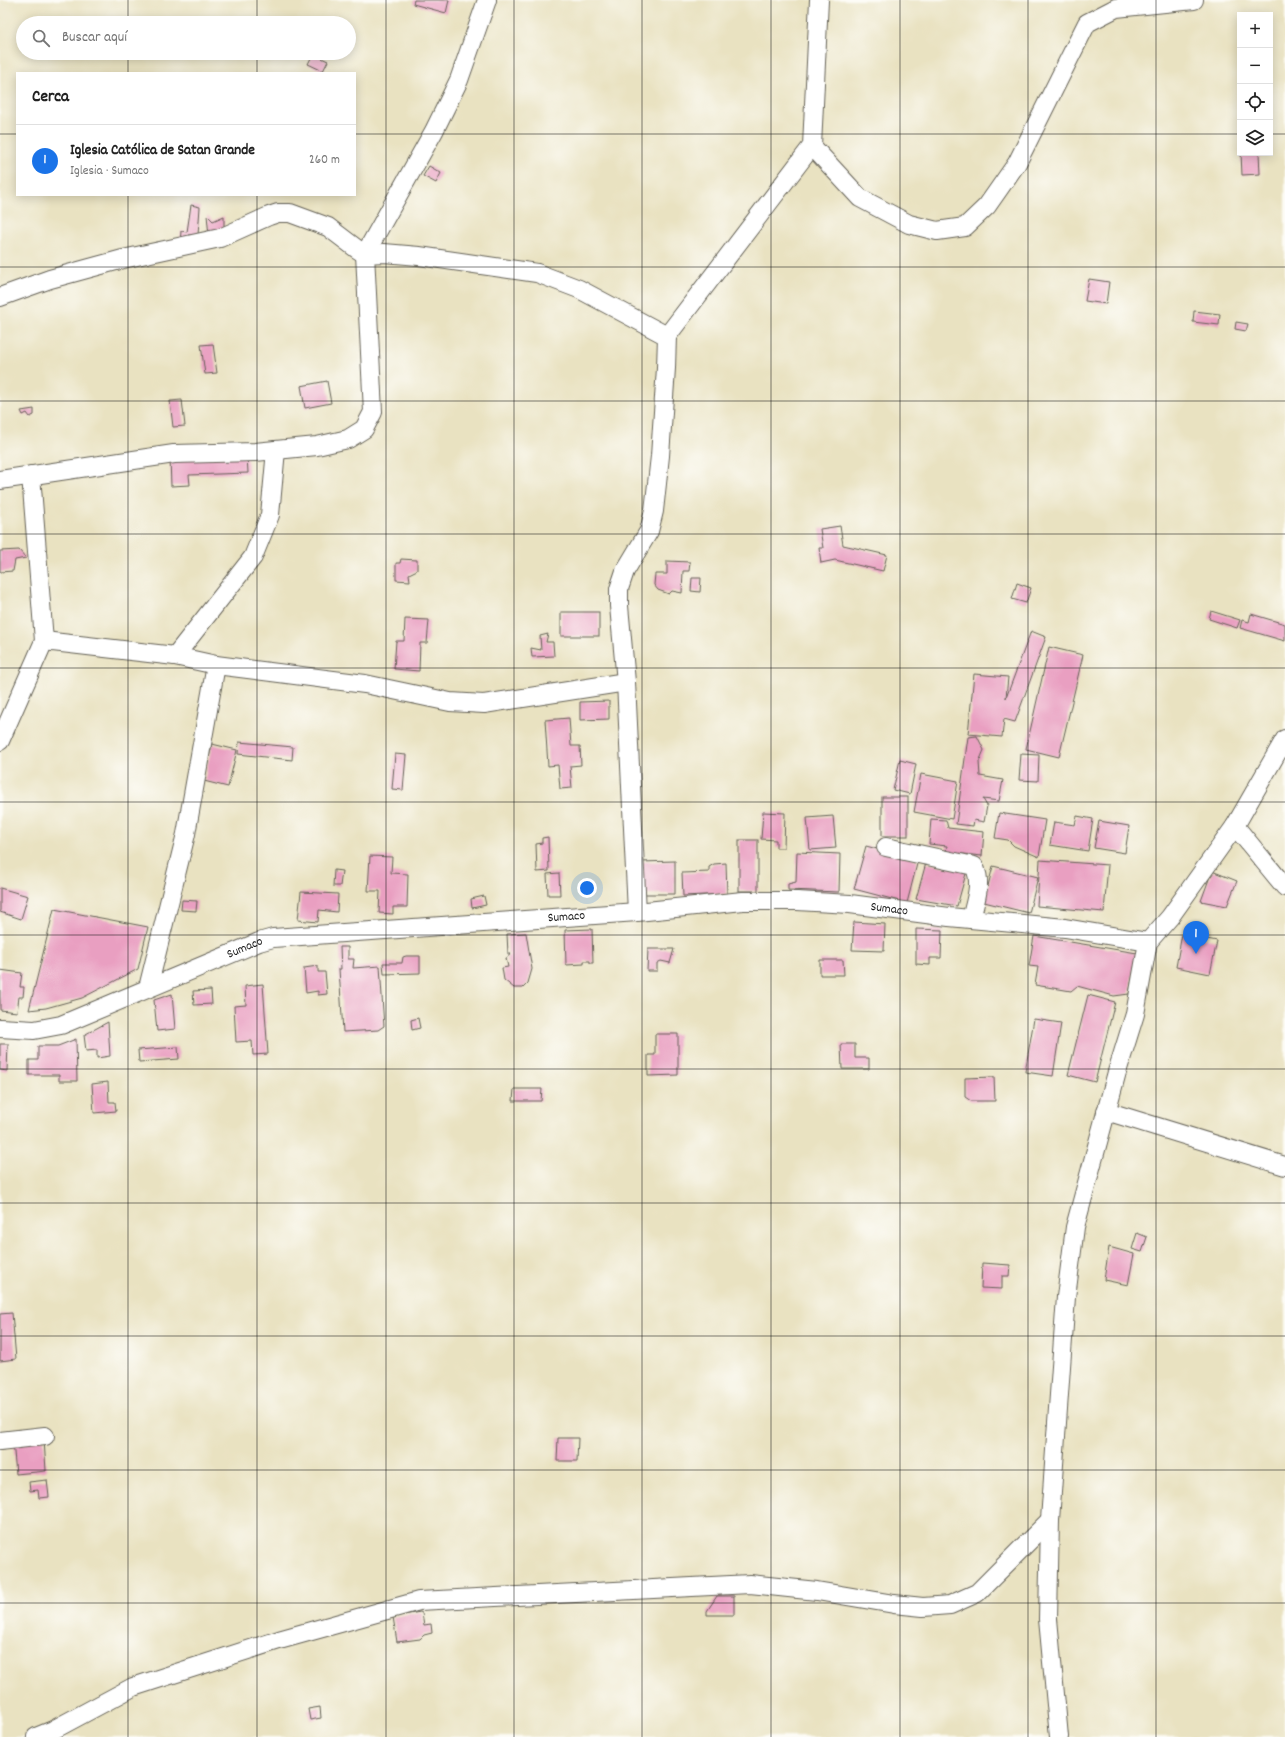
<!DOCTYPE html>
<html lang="es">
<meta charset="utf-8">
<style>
:root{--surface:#fff;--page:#f2f2f2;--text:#222;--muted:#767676;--line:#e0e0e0;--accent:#1a73e8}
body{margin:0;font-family:Dekko,sans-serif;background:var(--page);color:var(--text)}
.controls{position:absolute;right:12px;top:12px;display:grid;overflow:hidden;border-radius:0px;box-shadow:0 2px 10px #0003}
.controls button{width:36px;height:36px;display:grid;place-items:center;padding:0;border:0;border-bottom:1px solid var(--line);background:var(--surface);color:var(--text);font:20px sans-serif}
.you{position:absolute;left:587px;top:888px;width:14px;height:14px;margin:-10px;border:3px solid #fff;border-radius:50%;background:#1a73e8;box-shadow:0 0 0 6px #1a73e833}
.badge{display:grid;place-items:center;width:26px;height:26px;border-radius:50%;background:var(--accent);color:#fff;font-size:13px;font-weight:700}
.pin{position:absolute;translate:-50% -33px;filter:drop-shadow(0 1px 2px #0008)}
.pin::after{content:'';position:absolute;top:21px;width:14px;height:12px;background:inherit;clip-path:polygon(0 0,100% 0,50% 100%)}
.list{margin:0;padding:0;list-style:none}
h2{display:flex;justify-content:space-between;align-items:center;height:52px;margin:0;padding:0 16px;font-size:17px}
h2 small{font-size:13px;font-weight:400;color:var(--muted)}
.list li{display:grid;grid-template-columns:26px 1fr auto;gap:12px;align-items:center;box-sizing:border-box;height:72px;padding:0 16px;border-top:1px solid var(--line)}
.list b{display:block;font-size:15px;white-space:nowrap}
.list p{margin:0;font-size:13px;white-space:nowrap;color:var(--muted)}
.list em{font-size:13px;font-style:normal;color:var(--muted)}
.icon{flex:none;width:22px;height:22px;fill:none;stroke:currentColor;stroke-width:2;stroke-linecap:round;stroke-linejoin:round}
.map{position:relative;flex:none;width:1285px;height:1737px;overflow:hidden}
.search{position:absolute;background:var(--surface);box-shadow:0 2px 10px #0003;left:16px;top:16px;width:340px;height:44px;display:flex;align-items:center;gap:10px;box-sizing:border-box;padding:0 14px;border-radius:22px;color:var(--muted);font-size:15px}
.panel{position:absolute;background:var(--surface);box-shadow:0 2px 10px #0003;left:16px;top:72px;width:340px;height:124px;border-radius:0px}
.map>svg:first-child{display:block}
</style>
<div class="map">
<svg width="1285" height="1737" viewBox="0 0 1285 1737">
<rect width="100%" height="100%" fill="#fdfcf7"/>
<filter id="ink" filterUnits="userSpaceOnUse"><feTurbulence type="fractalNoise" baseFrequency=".025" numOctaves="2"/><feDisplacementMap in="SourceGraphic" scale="8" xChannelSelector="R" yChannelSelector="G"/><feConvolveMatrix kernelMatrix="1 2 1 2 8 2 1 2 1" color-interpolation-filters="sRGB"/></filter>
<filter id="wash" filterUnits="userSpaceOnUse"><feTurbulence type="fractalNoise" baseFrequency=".012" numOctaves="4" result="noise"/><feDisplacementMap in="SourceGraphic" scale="16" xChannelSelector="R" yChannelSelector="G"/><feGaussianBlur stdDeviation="0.9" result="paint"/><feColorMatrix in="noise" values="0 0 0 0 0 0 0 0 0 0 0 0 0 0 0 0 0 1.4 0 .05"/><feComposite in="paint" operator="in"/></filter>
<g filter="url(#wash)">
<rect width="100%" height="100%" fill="#e9e2c1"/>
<g id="blocks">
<g fill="#e99fc1">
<path d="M 414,0 L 449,0 L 446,13 L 413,4 Z"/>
<path d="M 313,54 L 328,61 L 323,71 L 308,64 Z"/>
<path d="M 1241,153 L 1259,153 L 1260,174 L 1242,175 Z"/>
<path d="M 429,166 L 441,173 L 436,183 L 423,176 Z"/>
<path d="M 191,205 L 200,207 L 198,235 L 188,235 L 188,243 L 180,244 L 181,231 L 187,232 Z"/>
<path d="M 207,215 L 213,221 L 224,216 L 224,229 L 209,236 Z"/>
<path d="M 1089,279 L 1109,282 L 1106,304 L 1085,301 Z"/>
<path d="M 1194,311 L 1220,314 L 1219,325 L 1193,322 Z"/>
<path d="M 1236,322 L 1248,324 L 1246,331 L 1235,329 Z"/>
<path d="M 213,344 L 217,373 L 205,374 L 201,345 Z"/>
<path d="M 327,381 L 331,403 L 305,408 L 301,386 Z"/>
<path d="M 182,400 L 185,426 L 173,427 L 170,401 Z"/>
<path d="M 34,409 L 34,415 L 30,417 L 27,413 L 23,415 L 21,411 Z"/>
<path d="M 247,455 L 248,473 L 189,475 L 190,485 L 171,486 L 170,458 Z"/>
<path d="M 840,526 L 843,545 L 887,555 L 883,571 L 835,560 L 821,563 L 819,548 L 823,548 L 820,529 Z"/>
<path d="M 19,550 L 26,558 L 15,560 L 13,571 L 0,572 L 0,551 Z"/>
<path d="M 401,559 L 417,560 L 417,570 L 409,574 L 410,581 L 396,580 L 396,563 L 400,563 Z"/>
<path d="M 667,561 L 690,562 L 689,571 L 683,571 L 682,593 L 672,591 L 669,594 L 658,590 L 654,585 L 655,574 L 667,574 Z"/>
<path d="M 692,578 L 701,578 L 700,592 L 691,591 Z"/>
<path d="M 1017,583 L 1031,588 L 1026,603 L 1012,599 Z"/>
<path d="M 1211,611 L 1240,620 L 1237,628 L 1209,619 Z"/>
<rect x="561" y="612" width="38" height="24"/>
<path d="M 1251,614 L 1285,624 L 1285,641 L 1240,628 L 1242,620 L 1249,622 Z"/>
<path d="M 405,619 L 429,620 L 427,643 L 420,643 L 419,671 L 394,669 L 396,641 L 404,641 Z"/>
<path d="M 1031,631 L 1046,637 L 1015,722 L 1004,719 L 1002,737 L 968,734 L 974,674 L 1008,677 L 1006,698 Z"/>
<path d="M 548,634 L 546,642 L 553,642 L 554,656 L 532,657 L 531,648 L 541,650 L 540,636 Z"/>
<path d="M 1049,647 L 1083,655 L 1059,757 L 1026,749 Z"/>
<path d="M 609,701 L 609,719 L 580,720 L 580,702 Z"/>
<path d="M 569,718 L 571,746 L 580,746 L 581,765 L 570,766 L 572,788 L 560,789 L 558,765 L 548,766 L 545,720 Z"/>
<path d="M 977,736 L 984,750 L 979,762 L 980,776 L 1003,780 L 999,801 L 983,799 L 987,806 L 984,822 L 974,820 L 973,826 L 956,824 L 968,737 Z"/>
<path d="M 239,742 L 293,747 L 292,760 L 238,754 Z"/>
<path d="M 212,744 L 237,750 L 228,787 L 204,781 Z"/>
<path d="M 395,754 L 406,755 L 403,790 L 392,789 Z"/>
<path d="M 1021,754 L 1039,755 L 1038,781 L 1019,780 Z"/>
<path d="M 900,760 L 916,764 L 910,794 L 893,790 Z"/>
<path d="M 921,774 L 958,781 L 952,819 L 914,812 Z"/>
<rect x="882" y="797" width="26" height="39"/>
<path d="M 763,812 L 785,813 L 784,848 L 776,848 L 776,840 L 761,839 Z"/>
<path d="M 999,813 L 1045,820 L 1039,857 L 1014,846 L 1008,840 L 995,838 Z"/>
<path d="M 833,816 L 836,848 L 810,850 L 807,818 Z"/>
<path d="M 1077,816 L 1093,819 L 1088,851 L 1050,845 L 1054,822 L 1075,825 Z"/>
<path d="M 931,819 L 946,820 L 948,828 L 984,832 L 982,856 L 946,852 L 947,846 L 929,844 Z"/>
<path d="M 1099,821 L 1129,826 L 1125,853 L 1094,848 Z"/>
<path d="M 548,837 L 549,871 L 537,872 L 536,844 L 542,843 L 542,838 Z"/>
<rect x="739" y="840" width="19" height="51"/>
<path d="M 866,846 L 918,860 L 907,903 L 854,889 Z"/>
<path d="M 797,852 L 840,854 L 839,892 L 788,890 L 788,884 L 796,882 Z"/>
<path d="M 370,856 L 392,857 L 391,873 L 408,874 L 407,907 L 393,907 L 393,914 L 379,913 L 380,891 L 368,891 Z"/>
<path d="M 1040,860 L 1108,865 L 1104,912 L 1037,906 Z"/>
<path d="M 675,861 L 675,894 L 641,894 L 641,862 Z"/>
<path d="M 726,863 L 727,894 L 683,896 L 682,873 L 709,872 L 709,867 L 714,864 Z"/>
<path d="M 926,863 L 967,870 L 957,906 L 916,899 Z"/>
<path d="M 993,866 L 1038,877 L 1029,913 L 984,902 Z"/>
<path d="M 334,870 L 342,871 L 340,886 L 333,886 Z"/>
<path d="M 1212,871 L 1237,881 L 1227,906 L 1201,901 Z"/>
<path d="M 559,873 L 560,895 L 548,895 L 547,874 Z"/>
<path d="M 0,888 L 28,896 L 21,919 L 0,912 Z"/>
<path d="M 301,892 L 338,894 L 337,912 L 319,910 L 318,922 L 298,920 Z"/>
<path d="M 484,896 L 486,905 L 472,908 L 471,899 Z"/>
<path d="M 182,900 L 197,901 L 196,911 L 181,910 Z"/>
<path d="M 54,909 L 148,927 L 138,969 L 82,998 L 46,1008 L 29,1010 Z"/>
<path d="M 854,922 L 885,924 L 884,951 L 852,950 Z"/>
<path d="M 592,929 L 593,963 L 590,963 L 590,961 L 584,961 L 584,964 L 566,965 L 565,930 Z"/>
<path d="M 916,929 L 942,930 L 941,958 L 930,958 L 930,965 L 916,964 Z"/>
<path d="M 526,933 L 532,969 L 528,983 L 523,988 L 514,988 L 504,980 L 502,968 L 508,967 L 506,958 L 511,954 L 508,954 L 507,934 Z"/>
<path d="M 1182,934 L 1217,941 L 1210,974 L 1176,967 Z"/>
<path d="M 1034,936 L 1137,953 L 1129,994 L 1114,996 L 1077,986 L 1071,991 L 1035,985 L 1038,967 L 1029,966 Z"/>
<path d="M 340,947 L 348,947 L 348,959 L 354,959 L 353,968 L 380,966 L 384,1026 L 378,1030 L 343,1032 L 339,969 L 341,969 Z"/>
<path d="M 648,949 L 674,949 L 670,963 L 661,961 L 657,963 L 657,971 L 647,971 Z"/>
<path d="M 406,956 L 420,956 L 420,973 L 384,974 L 383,963 L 402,963 L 403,957 Z"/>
<path d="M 820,960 L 843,960 L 844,975 L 820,975 Z"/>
<path d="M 318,966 L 318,972 L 325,972 L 327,994 L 318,995 L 318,991 L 306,993 L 304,968 Z"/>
<path d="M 0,970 L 22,973 L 20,987 L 24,987 L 23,997 L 19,997 L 17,1012 L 0,1010 Z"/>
<path d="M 263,984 L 268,1054 L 253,1055 L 252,1041 L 236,1042 L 234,1006 L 246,1005 L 245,986 Z"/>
<path d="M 211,990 L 212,1004 L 194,1005 L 193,991 Z"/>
<path d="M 172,994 L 175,1029 L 157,1031 L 154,1000 Z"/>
<path d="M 1088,995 L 1115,1002 L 1095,1082 L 1068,1075 Z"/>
<path d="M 418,1018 L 420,1028 L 412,1030 L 411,1020 Z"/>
<path d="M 1034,1019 L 1061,1023 L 1053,1076 L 1025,1072 Z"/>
<path d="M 108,1022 L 110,1056 L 97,1058 L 97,1050 L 86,1051 L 84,1035 Z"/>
<path d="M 655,1034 L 678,1034 L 678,1075 L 648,1076 L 648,1055 L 655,1055 Z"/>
<path d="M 76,1039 L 77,1081 L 59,1081 L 59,1075 L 29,1075 L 29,1060 L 38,1060 L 38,1046 L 58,1046 Z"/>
<path d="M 0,1044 L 8,1044 L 7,1071 L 0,1070 Z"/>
<path d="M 841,1044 L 855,1044 L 855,1058 L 869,1058 L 869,1069 L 842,1069 Z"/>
<path d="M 178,1047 L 179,1059 L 139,1062 L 138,1050 Z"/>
<path d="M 994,1077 L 995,1101 L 971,1101 L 965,1097 L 965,1078 Z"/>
<path d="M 108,1082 L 109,1102 L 115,1102 L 116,1111 L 94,1113 L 92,1084 Z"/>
<path d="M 514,1089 L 542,1089 L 541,1101 L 513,1101 Z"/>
<path d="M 1137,1233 L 1147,1237 L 1142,1252 L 1132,1249 Z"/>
<path d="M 1109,1247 L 1134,1254 L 1128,1285 L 1104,1280 Z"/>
<path d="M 982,1263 L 1010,1265 L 1009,1276 L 1002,1276 L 1002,1289 L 981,1288 Z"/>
<path d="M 12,1313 L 16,1359 L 0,1361 L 0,1314 Z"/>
<path d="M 558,1438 L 578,1438 L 577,1461 L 557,1461 Z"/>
<path d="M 44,1439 L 46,1471 L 16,1474 L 13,1441 Z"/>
<path d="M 47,1480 L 49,1497 L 39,1498 L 38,1490 L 30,1491 L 29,1482 Z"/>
<path d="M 717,1596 L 734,1596 L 734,1615 L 707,1615 L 707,1611 Z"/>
<path d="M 420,1612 L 422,1613 L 424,1625 L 431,1624 L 432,1633 L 424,1635 L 420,1639 L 397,1642 L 393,1617 Z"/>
<path d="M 320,1707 L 321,1718 L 310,1720 L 308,1709 Z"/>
</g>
</g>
</g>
<g filter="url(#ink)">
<use href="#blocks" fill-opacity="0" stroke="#646156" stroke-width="1"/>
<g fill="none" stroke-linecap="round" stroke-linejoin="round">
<g stroke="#646156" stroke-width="20">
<g id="minor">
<path d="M 812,146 L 860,198 L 909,224 L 937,231 L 965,227 L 987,206 L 1017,163 L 1087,23 L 1116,8 L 1194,0"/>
<path d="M 0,297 L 50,279 L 123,259 L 220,238 L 269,216 L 278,213 L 290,213 L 328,227 L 357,249 L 365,254 L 384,253 L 419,256 L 537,273 L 579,289 L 667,336 L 666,368 L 660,456 L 654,511 L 649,531 L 625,571 L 619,589 L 619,606 L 626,682 L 637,912"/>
<path d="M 667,336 L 812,146 L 819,0"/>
<path d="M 0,480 L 174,454 L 255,452 L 317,446 L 348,439 L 364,429 L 373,412 L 365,254 L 434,131 L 459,80 L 487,0"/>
<path d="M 44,641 L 175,656 L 216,665 L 365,684 L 450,702 L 484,704 L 626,682"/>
<path d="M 175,656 L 253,557 L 270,515 L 276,450"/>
<path d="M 0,741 L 44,641 L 31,475"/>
<path d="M 1235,826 L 1285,887"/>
<path d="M 886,847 L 974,866 C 983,882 975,902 971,919"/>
<path d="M 148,988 L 186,834 L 216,665"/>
<path id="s1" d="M 0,1028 L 34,1030 L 61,1025 L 259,942 L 273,938 L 637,912 L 743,901 L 797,901 L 850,904 L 949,917 L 1065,928 L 1148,942"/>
<path d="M 1106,1111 L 1285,1166"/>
<path d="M 0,1441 L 45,1436"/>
<path d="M 36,1737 L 53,1730 L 133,1687 L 279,1640 L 419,1601 L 750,1584 L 817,1591 L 894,1604 L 923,1607 L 950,1605 L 977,1593 L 1050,1520"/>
<path d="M 1059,1737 L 1048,1619 L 1050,1520 L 1066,1297 L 1075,1227 L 1117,1072 L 1135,1014 L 1148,942 L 1170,917 L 1235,826 L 1285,739"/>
</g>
</g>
<use href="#minor" stroke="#fff" stroke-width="18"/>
</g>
</g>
<path fill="none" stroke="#1c1c1c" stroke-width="1" stroke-opacity="0.55" d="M 128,0 L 128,23M 257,0 L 257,23M 386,0 L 386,1737M 514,0 L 514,1737M 642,0 L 642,1737M 771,0 L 771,1737M 900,0 L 900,1737M 1028,0 L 1028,1737M 1156,0 L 1156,1737M 128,53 L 128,73M 257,53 L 257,73M 0,134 L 17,134M 355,134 L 1240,134M 1270,134 L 1285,134M 128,195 L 128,1737M 257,195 L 257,1737M 0,267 L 1285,267M 0,401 L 1285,401M 0,534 L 1285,534M 0,668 L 1285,668M 0,802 L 1285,802M 0,935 L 1285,935M 0,1069 L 1285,1069M 0,1203 L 1285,1203M 0,1336 L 1285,1336M 0,1470 L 1285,1470M 0,1603 L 1285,1603"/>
<g text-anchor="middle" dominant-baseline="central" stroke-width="4" stroke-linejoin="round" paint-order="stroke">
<g font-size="13" fill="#1c1c1c" stroke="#fdfcf7">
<text stroke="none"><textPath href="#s1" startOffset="909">Sumaco</textPath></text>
<text stroke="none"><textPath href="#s1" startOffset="585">Sumaco</textPath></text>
<text stroke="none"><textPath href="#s1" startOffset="261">Sumaco</textPath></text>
</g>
</g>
</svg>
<div class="controls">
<button>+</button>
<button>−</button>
<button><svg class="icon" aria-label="locate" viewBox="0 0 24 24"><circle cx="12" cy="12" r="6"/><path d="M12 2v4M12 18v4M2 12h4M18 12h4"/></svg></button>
<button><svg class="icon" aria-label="layers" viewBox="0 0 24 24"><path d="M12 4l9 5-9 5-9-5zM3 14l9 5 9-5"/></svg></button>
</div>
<div class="you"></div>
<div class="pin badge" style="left:1196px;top:954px">1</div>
<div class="search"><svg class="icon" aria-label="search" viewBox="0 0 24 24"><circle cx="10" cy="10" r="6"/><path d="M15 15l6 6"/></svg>Buscar aquí</div>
<section class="panel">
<h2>Cerca<small></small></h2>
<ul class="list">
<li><span class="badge">1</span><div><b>Iglesia Católica de Satan Grande</b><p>Iglesia · Sumaco</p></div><em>260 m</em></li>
</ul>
</section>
</div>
